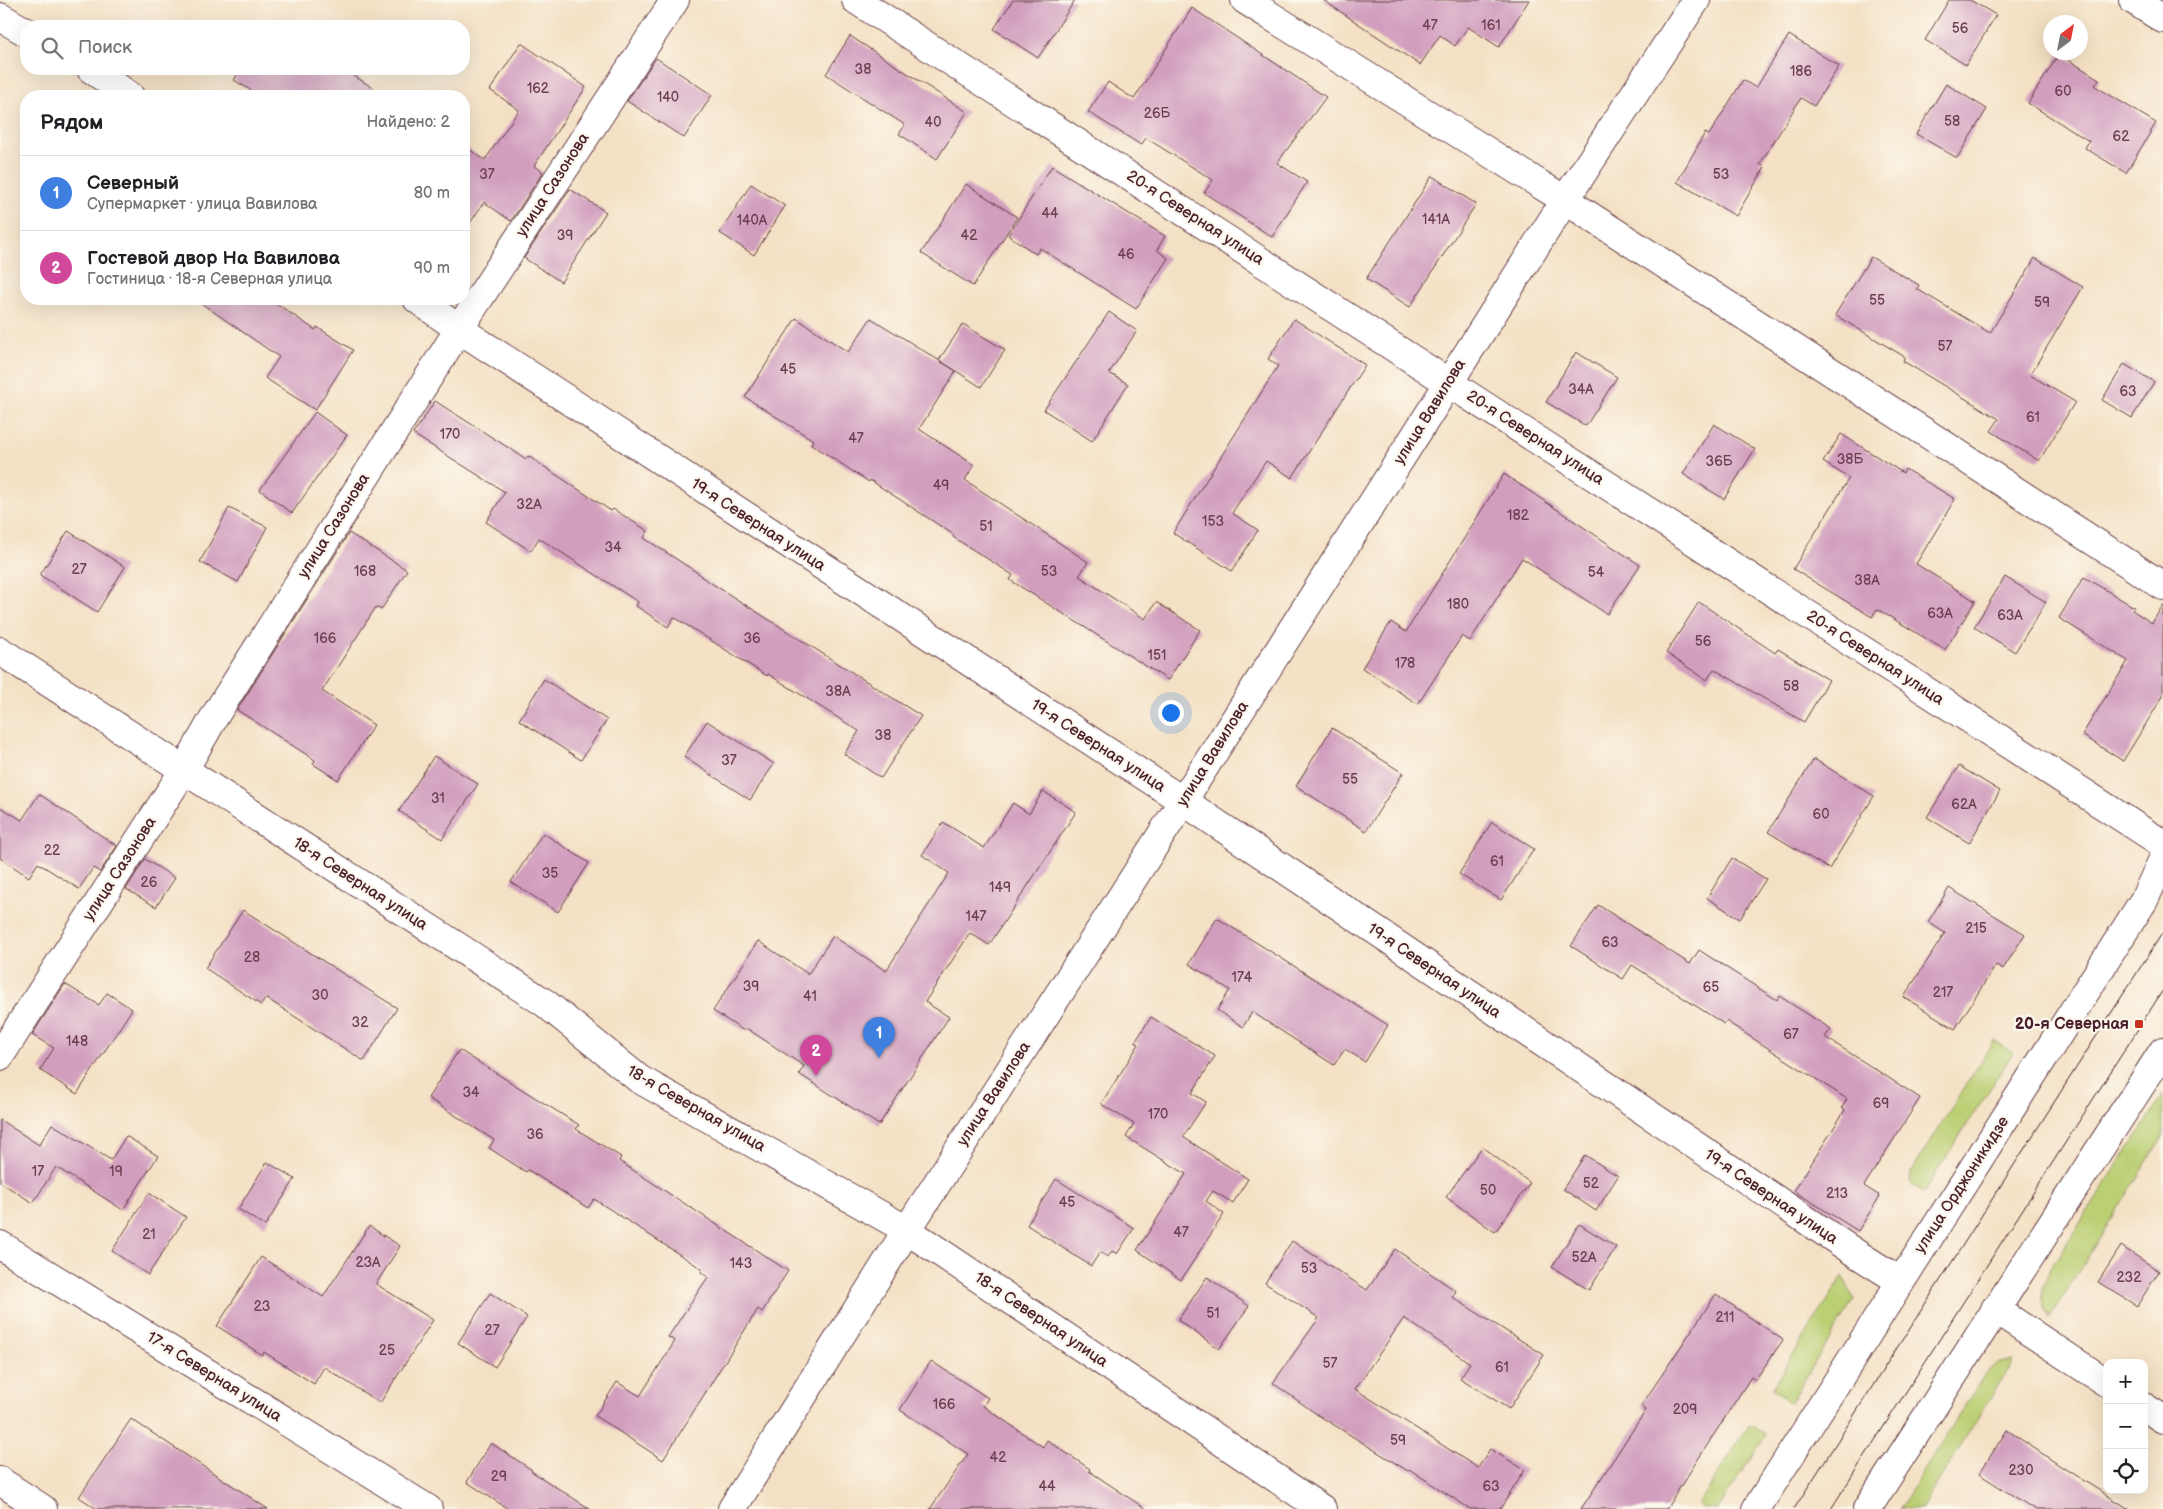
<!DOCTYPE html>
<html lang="ru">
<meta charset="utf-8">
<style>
:root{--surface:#fff;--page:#f2f2f2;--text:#202124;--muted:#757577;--line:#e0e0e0;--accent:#2563eb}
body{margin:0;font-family:"Balsamiq Sans",sans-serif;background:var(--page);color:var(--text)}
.controls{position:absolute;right:15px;bottom:15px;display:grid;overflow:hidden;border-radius:10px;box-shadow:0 5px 20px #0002}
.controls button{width:45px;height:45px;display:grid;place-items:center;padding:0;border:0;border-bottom:1px solid var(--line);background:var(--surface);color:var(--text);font:25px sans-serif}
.compass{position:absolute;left:2043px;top:15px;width:45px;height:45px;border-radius:50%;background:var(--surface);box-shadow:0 5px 20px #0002;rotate:32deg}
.you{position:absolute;left:1170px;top:712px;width:18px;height:18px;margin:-12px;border:4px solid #fff;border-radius:50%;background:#1a73e8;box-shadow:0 0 0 8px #1a73e833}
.badge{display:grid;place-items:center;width:32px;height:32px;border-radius:50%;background:var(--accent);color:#fff;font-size:16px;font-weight:700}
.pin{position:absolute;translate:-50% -41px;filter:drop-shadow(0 1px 2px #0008)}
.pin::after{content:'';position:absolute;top:26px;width:18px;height:15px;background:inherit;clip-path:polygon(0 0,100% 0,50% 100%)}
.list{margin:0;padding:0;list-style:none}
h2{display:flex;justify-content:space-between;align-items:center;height:65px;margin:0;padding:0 20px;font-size:21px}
h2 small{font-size:16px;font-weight:400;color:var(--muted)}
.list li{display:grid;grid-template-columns:32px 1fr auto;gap:15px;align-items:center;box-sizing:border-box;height:75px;padding:0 20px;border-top:1px solid var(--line)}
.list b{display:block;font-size:19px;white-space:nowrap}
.list p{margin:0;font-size:16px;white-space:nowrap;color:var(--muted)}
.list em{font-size:16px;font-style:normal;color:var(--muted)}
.icon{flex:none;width:28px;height:28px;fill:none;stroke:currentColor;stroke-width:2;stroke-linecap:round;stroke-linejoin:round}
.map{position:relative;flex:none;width:2163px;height:1509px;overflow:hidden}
.search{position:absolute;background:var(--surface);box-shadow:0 5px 20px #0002;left:20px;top:20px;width:450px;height:55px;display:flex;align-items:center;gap:12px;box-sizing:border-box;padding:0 18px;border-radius:20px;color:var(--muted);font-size:19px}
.panel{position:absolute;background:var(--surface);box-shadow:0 5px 20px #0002;left:20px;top:90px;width:450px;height:215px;border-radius:20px}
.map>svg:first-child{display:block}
</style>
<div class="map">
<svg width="2163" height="1509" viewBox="0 0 2163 1509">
<rect width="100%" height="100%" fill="#fbf7ec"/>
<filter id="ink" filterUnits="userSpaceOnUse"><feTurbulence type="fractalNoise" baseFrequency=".02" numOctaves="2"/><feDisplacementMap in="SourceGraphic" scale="10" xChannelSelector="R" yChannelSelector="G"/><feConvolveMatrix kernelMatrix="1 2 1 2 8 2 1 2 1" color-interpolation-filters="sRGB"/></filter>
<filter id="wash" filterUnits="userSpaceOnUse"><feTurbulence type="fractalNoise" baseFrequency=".0096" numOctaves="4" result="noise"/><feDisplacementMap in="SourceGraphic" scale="20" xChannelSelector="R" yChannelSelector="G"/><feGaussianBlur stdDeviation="1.12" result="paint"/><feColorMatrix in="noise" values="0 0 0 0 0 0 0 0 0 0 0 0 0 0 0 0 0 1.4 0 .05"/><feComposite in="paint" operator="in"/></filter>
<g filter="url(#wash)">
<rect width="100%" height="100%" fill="#f4e1c5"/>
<g fill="#bbcf73" stroke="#82774f">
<path d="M 1994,1041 L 2013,1053 L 1923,1193 L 1910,1182 L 1911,1172 Z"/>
<path d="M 2163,1095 L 2163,1136 L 2049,1319 C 2039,1295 2041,1288 2052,1266 Z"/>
<path d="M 1843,1276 L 1854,1299 L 1790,1403 L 1772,1388 Z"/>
<path d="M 2014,1360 L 1921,1509 L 1899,1509 L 1985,1374 L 1998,1362 Z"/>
<path d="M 1749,1425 L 1766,1434 L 1718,1509 L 1703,1509 L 1698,1505 Z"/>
</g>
<g id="blocks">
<g fill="#d19ebe">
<path d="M 1013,0 L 1075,0 L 1038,58 L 994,29 Z"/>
<path d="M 1323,0 L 1529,0 L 1499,47 L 1468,27 L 1455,46 L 1440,35 L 1420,65 Z"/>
<path d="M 1949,0 L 1970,0 L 1996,15 L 1966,65 L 1925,40 Z"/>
<path d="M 1192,8 L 1326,97 L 1277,163 L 1307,182 L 1272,237 L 1204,193 L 1213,180 L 1146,138 L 1141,145 L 1088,112 L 1108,82 L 1134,99 Z"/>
<path d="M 1789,35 L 1839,66 L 1814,106 L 1801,98 L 1760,164 L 1765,167 L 1736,216 L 1677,182 L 1705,133 L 1709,135 L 1743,80 L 1756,88 Z"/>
<path d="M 850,36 L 967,112 L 937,159 L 899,134 L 905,125 L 826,74 Z"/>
<path d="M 521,43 L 586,87 L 534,166 L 543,172 L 511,221 L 484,202 L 464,232 L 464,146 L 485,160 L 519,110 L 490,90 Z"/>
<path d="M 2059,54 L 2099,79 L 2095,86 L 2156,123 L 2126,173 L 2085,148 L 2089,141 L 2028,103 Z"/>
<path d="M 656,58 L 712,95 L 684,138 L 627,101 Z"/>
<path d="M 241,69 L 343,69 L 386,96 L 260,96 L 234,80 Z"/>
<path d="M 1946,84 L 1987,109 L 1957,158 L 1916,134 Z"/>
<path d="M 1052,166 L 1165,236 L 1157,250 L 1168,258 L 1136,309 L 1040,248 L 1036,254 L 1008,235 Z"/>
<path d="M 1432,176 L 1476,204 L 1410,307 L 1366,279 Z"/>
<path d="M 751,184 L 785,206 L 754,255 L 720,233 Z"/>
<path d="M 966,184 L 1017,217 L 973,286 L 921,253 Z"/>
<path d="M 570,189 L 606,212 L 561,282 L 524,258 Z"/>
<path d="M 1871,257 L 1919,285 L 1917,289 L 1990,333 L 2035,258 L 2083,287 L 2030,375 L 2075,402 L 2039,461 L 1991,431 L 1999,419 L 1903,361 L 1905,357 L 1835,315 Z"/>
<path d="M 195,299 L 270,299 L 315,330 L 317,327 L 353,350 L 315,410 L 265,378 L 279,357 Z"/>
<path d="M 1109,312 L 1137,331 L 1109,373 L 1128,384 L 1092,441 L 1044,410 Z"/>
<path d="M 796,318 L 848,352 L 871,318 L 956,371 L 919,429 L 974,465 L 965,480 L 1088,562 L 1079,576 L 1145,619 L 1156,602 L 1200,630 L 1168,680 L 1010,580 L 1013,575 L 953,537 L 954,535 L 870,480 L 869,482 L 811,444 L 813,440 L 745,397 Z"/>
<path d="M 1294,319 L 1365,365 L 1292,478 L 1266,461 L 1232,513 L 1258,530 L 1232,571 L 1173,533 L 1278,366 L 1268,359 Z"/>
<path d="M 963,324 L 1005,350 L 981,387 L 939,360 Z"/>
<path d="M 1576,352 L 1617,377 L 1586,426 L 1546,402 Z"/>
<path d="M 2124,364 L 2154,382 L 2132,418 L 2102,400 Z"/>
<path d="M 435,401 L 526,459 L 528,456 L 611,511 L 613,509 L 648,531 L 644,538 L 701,575 L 700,576 L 921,716 L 881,778 L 844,754 L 859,731 L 768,674 L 767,676 L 674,617 L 668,627 L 636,606 L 638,602 L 539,538 L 531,551 L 486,522 L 505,492 L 413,434 Z"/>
<path d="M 315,412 L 347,435 L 292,513 L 260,490 Z"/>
<path d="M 1714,424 L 1755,449 L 1724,499 L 1683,474 Z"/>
<path d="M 1841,434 L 1903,473 L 1905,469 L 1955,499 L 1916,564 L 1975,601 L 1945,650 L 1877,609 L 1872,617 L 1793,569 L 1849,478 L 1823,462 Z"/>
<path d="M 1504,474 L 1640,565 L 1607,614 L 1522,558 L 1470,641 L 1462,636 L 1418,704 L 1362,668 L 1391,622 L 1406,632 Z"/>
<path d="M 229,508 L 267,527 L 238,582 L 200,562 Z"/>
<path d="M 68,531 L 125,567 L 97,612 L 40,575 Z"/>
<path d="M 349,533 L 407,570 L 381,610 L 376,607 L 322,691 L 374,725 L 338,780 L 313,764 L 315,760 L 237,710 Z"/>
<path d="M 2005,577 L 2046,602 L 2015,652 L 1974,627 Z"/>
<path d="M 2084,577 L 2134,607 L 2132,610 L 2152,623 L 2163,605 L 2163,696 L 2123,761 L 2082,735 L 2128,661 L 2059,618 Z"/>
<path d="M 1699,602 L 1775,653 L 1778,649 L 1829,680 L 1804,722 L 1714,669 L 1707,680 L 1666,653 Z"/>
<path d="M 544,679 L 607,720 L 581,760 L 519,720 Z"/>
<path d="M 707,721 L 774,764 L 750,800 L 684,757 Z"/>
<path d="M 1332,728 L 1403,773 L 1366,831 L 1296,786 Z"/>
<path d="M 434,756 L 478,784 L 442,839 L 399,811 Z"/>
<path d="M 1814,759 L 1874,796 L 1829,869 L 1768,832 Z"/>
<path d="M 1959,766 L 2000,791 L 1969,843 L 1927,817 Z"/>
<path d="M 1043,791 L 1076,812 L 989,945 L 970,933 L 925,1002 L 949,1017 L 879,1125 L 799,1074 L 804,1066 L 746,1028 L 744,1031 L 713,1011 L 758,941 L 808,974 L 833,936 L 886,971 L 949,873 L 922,855 L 943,822 L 984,848 L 1013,803 L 1029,814 Z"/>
<path d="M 39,794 L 117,846 L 100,872 L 93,868 L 79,889 L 38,863 L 29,877 L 0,858 L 0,807 L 22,820 Z"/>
<path d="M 1492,822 L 1534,849 L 1501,900 L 1459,874 Z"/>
<path d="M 543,833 L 589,863 L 558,912 L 511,882 Z"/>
<path d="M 1732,858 L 1766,879 L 1740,919 L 1707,898 Z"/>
<path d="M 145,859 L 175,878 L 156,907 L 126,889 Z"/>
<path d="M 1949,888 L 2025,934 L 2003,969 L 1996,965 L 1955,1029 L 1904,997 L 1945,933 L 1928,922 Z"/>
<path d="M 1598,905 L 1690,964 L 1699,950 L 1777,1000 L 1779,996 L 1831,1029 L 1825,1037 L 1920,1098 L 1864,1186 L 1880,1196 L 1858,1231 L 1794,1191 L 1845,1110 L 1842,1108 L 1847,1099 L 1726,1021 L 1724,1024 L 1632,965 L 1623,979 L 1571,946 Z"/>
<path d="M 243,910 L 397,1008 L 364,1061 L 266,998 L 261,1005 L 205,968 Z"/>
<path d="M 1217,918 L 1388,1025 L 1365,1062 L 1345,1049 L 1334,1065 L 1252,1012 L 1243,1027 L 1217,1010 L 1230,990 L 1189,964 Z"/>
<path d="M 65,984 L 99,1005 L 107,993 L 132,1009 L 77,1094 L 40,1070 L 54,1048 L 32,1035 Z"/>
<path d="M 1151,1017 L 1215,1056 L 1192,1093 L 1206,1102 L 1183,1137 L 1248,1179 L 1233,1203 L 1213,1191 L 1206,1201 L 1224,1214 L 1181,1280 L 1137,1250 L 1186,1174 L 1126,1137 L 1134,1124 L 1101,1104 L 1139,1044 L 1135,1042 Z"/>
<path d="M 459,1050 L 579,1125 L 576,1129 L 621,1157 L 619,1161 L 788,1271 L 762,1312 L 758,1309 L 663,1460 L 595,1416 L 617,1382 L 640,1396 L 675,1341 L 668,1337 L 708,1277 L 701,1272 L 702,1269 L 594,1199 L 588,1208 L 528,1170 L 526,1172 L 489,1148 L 494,1140 L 428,1098 Z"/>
<path d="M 0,1120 L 39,1145 L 52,1124 L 111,1160 L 126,1136 L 158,1156 L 123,1210 L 56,1167 L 33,1203 L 0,1182 Z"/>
<path d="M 1482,1147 L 1530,1183 L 1495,1232 L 1446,1197 Z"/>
<path d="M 1585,1155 L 1618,1176 L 1596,1211 L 1563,1189 Z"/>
<path d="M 267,1162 L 295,1179 L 265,1226 L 238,1209 Z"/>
<path d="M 1056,1179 L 1134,1228 L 1117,1254 L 1112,1251 L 1108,1257 L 1100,1252 L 1091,1266 L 1027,1225 Z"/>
<path d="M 149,1193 L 186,1217 L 148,1275 L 112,1251 Z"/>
<path d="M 1579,1224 L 1616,1247 L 1589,1290 L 1552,1267 Z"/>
<path d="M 369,1226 L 400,1246 L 376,1284 L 433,1320 L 380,1403 L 324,1367 L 314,1384 L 264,1352 L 262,1355 L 217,1326 L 261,1257 L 323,1297 Z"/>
<path d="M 1292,1241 L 1367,1290 L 1395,1249 L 1456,1291 L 1452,1297 L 1544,1355 L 1509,1409 L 1460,1378 L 1470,1363 L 1404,1318 L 1355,1389 L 1478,1468 L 1490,1449 L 1525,1470 L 1500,1509 L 1470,1509 L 1409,1469 L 1408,1471 L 1318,1415 L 1273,1383 L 1319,1318 L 1265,1283 Z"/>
<path d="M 2121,1246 L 2159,1271 L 2137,1306 L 2098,1282 Z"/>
<path d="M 1207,1277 L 1249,1306 L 1219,1349 L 1178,1320 Z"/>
<path d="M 490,1293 L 527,1317 L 495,1367 L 458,1343 Z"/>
<path d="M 1716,1294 L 1783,1340 L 1755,1380 L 1751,1377 L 1666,1509 L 1581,1509 L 1646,1410 L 1641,1406 Z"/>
<path d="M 931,1361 L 988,1398 L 983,1406 L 1043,1447 L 1047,1440 L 1090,1469 L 1089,1471 L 1146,1509 L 930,1509 L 968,1454 L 900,1410 Z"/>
<path d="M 131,1419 L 268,1509 L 97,1509 L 79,1497 Z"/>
<path d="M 2007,1430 L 2062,1467 L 2129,1509 L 2034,1509 L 1979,1474 Z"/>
<path d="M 491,1443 L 532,1470 L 531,1471 L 590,1509 L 508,1509 L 467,1482 Z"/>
</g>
</g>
</g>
<g filter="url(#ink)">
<use href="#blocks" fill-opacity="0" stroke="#643c42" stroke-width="1"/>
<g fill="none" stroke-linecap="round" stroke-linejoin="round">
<g stroke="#643c42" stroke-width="30">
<g id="minor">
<path d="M 856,0 L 2163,844"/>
<path d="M 1245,0 L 1565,200 L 2163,586"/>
<path d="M 2133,0 L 2163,19"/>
<path d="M 0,17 L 26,32"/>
<path d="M 91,69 L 130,96"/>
<path d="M 417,299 L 459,329 L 1183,801 L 1854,1252 L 1900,1281"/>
<path d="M 0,651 L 545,1003 L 639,1079 L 907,1230 L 1322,1509"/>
<path d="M 0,1056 L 184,770 L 216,714 L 459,329 L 675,0"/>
<path d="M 0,1245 L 428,1509"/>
<path d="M 1995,1309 L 2107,1383"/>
<path d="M 2144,1407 L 2163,1419"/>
<path d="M 0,1481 L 43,1509"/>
</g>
</g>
<g stroke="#643c42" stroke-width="30">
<path id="tertiary" d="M 732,1509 L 907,1230 L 1183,801 L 1565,200 L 1696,0"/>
</g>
<g stroke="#643c42" stroke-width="30">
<g id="secondary">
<path d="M 1756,1509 L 2144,900 L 2163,859"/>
<path d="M 1867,1509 L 2163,1051"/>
</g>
</g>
<use href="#minor" stroke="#fff" stroke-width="28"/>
<use href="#tertiary" stroke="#fff" stroke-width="28"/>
<use href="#secondary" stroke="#fff" stroke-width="28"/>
<g stroke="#4a1f2b" stroke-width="1">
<path d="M 1794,1509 L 2163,932"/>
<path d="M 1831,1509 L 2163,990"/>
</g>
</g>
</g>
<rect fill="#c8321e" stroke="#fbf7ec" stroke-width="2" x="2134" y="1019" width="10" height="10" rx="2.5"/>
<g text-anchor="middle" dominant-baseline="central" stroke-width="4.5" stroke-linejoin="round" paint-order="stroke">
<g font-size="14" fill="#6c3f50">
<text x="1430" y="25">47</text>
<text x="1491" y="25">161</text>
<text x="1960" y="28">56</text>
<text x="863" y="69">38</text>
<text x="1801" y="71">186</text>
<text x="538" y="88">162</text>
<text x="2063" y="91">60</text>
<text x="668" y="97">140</text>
<text x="1157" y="113">26Б</text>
<text x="1952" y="121">58</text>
<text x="933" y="122">40</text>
<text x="2121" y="136">62</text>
<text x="487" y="174">37</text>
<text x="1721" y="174">53</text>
<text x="1050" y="213">44</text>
<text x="1436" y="219">141А</text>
<text x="752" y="220">140А</text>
<text x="565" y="235">39</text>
<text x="969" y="235">42</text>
<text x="1126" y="254">46</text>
<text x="1877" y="300">55</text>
<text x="2042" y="302">59</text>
<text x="1945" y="346">57</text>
<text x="788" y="369">45</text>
<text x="1581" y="389">34А</text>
<text x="2128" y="391">63</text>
<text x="2033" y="417">61</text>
<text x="450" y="434">170</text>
<text x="856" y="438">47</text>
<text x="1850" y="459">38Б</text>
<text x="1719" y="461">36Б</text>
<text x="941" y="485">49</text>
<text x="529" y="504">32А</text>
<text x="1518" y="515">182</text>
<text x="1213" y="521">153</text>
<text x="986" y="526">51</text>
<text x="613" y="547">34</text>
<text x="79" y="569">27</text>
<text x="365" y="571">168</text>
<text x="1049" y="571">53</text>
<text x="1596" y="572">54</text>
<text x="1867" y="580">38А</text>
<text x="1458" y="604">180</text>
<text x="1940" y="613">63А</text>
<text x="2010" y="615">63А</text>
<text x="325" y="638">166</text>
<text x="752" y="638">36</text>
<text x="1703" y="641">56</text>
<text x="1157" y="655">151</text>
<text x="1405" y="663">178</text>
<text x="1791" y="686">58</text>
<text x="838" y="691">38А</text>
<text x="883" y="735">38</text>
<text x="729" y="760">37</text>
<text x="1350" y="779">55</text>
<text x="438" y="798">31</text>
<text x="1964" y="804">62А</text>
<text x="1821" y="814">60</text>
<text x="52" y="850">22</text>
<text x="1497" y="861">61</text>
<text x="550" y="873">35</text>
<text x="149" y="882">26</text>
<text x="1000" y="887">149</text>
<text x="976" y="916">147</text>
<text x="1976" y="928">215</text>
<text x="1610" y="942">63</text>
<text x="252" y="957">28</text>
<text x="1242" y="977">174</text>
<text x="751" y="986">39</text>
<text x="1711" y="987">65</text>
<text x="1943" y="992">217</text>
<text x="320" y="995">30</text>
<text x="810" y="996">41</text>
<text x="360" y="1022">32</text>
<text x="1791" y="1034">67</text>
<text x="77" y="1041">148</text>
<text x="471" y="1092">34</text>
<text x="1881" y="1103">69</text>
<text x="1158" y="1114">170</text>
<text x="535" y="1134">36</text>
<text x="38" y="1171">17</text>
<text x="116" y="1171">19</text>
<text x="1591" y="1183">52</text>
<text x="1488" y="1190">50</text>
<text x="1837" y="1193">213</text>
<text x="1067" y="1202">45</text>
<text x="1181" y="1232">47</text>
<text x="149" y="1234">21</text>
<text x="1584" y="1257">52А</text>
<text x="368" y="1262">23А</text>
<text x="741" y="1263">143</text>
<text x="1309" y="1268">53</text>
<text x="2129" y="1277">232</text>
<text x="262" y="1306">23</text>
<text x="1213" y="1313">51</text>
<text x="1725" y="1317">211</text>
<text x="492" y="1330">27</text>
<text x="387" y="1350">25</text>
<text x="1330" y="1363">57</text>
<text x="1502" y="1367">61</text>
<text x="944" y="1404">166</text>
<text x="1685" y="1409">209</text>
<text x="1398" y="1440">59</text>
<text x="998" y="1457">42</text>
<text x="2021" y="1470">230</text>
<text x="499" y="1476">29</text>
<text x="1047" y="1486">44</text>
<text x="1491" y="1486">63</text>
</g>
<g font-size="16" fill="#4a1f2b" stroke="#fbf7ec">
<text transform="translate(553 185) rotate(-57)">улица Сазонова</text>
<text transform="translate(1195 218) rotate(33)">20-я Северная улица</text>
<text transform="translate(1430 412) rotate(-58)">улица Вавилова</text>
<text transform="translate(1535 438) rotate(33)">20-я Северная улица</text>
<text transform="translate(758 525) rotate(33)">19-я Северная улица</text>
<text transform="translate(334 526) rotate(-58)">улица Сазонова</text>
<text transform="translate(1875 658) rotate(33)">20-я Северная улица</text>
<text transform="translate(1098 746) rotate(33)">19-я Северная улица</text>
<text transform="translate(1213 754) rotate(-58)">улица Вавилова</text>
<text transform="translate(120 869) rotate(-57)">улица Сазонова</text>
<text transform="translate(360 884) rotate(33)">18-я Северная улица</text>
<text transform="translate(1434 971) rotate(34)">19-я Северная улица</text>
<text transform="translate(994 1094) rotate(-57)">улица Вавилова</text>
<text transform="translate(696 1109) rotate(30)">18-я Северная улица</text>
<text transform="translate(1962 1185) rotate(-57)">улица Орджоникидзе</text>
<text transform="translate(1771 1197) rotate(34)">19-я Северная улица</text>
<text transform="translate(1041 1320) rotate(34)">18-я Северная улица</text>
<text transform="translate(214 1377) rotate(32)">17-я Северная улица</text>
</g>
<g font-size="16" font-weight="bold" fill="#4a1f2b" stroke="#fbf7ec" text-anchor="end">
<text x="2129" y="1024">20-я Северная</text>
</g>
</g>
</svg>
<div class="controls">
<button>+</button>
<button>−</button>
<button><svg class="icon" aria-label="locate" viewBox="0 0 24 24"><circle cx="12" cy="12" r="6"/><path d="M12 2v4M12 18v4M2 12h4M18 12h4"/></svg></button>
</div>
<svg class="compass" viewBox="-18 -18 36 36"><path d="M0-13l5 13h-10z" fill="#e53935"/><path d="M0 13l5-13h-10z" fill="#757577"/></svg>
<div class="you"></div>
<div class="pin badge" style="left:879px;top:1058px;background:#3f7fe0">1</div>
<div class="pin badge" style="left:816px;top:1076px;background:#d1479c">2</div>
<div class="search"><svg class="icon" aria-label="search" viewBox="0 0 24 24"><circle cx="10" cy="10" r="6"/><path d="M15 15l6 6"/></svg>Поиск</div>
<section class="panel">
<h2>Рядом<small>Найдено: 2</small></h2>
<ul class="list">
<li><span class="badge" style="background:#3f7fe0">1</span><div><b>Северный</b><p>Супермаркет · улица Вавилова</p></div><em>80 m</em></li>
<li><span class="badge" style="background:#d1479c">2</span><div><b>Гостевой двор На Вавилова</b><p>Гостиница · 18-я Северная улица</p></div><em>90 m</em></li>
</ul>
</section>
</div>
